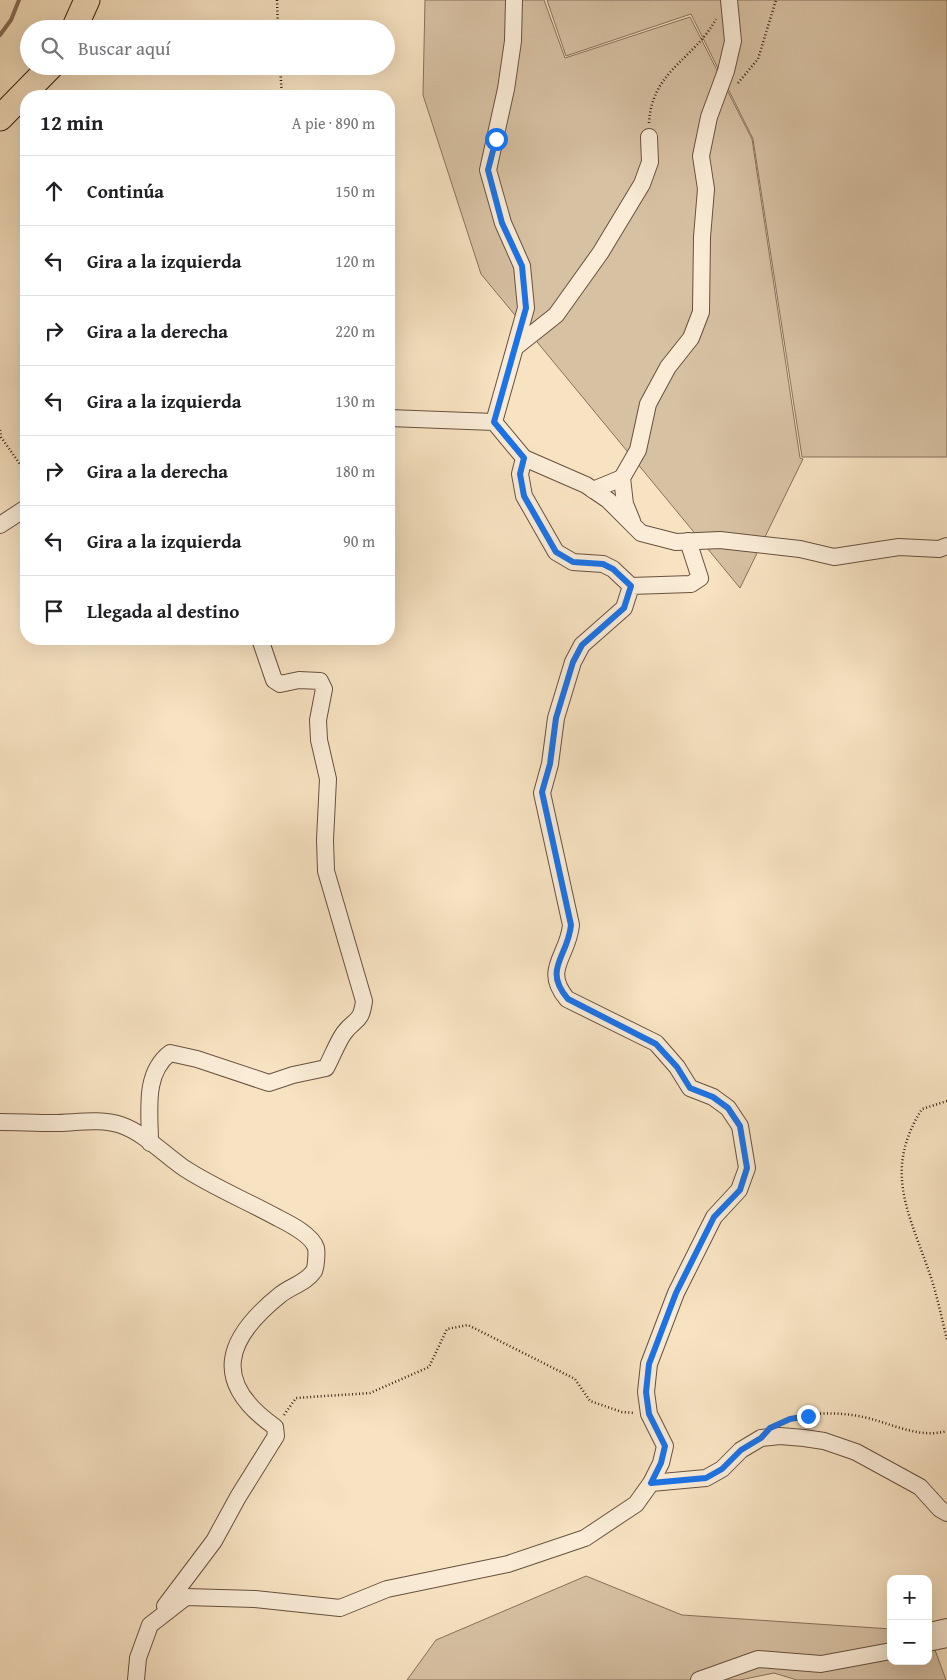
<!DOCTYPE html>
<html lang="es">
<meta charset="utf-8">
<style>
:root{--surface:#fff;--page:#f6f6f6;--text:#202124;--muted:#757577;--line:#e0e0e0}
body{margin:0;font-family:"Gentium Book Plus",serif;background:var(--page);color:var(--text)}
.controls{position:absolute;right:15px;bottom:15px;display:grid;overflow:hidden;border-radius:10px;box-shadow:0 5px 20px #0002}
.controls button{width:45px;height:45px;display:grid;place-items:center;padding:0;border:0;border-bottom:1px solid var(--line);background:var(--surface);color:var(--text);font:25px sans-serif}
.stop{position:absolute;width:15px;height:15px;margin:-11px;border:4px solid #1a73e8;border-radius:50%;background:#fff}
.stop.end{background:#1a73e8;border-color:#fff;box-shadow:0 1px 5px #0008}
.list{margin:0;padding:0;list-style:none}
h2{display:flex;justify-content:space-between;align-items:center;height:65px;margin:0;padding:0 20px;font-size:21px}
h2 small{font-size:16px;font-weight:400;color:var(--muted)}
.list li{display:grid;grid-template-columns:32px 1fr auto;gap:15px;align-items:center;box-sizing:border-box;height:70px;padding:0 20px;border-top:1px solid var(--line)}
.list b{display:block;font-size:19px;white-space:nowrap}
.list em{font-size:16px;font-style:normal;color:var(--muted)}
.icon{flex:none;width:28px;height:28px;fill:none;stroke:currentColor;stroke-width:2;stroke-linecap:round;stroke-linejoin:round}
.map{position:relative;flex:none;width:947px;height:1680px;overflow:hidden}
.search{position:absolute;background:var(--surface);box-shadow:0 5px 20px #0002;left:20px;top:20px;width:375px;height:55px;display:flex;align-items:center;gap:12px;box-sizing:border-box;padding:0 18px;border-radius:28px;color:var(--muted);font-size:19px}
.panel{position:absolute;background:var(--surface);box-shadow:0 5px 20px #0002;left:20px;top:90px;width:375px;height:555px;border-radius:20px}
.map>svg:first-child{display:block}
</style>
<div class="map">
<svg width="947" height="1680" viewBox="0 0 947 1680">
<rect width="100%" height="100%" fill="#f7e2c1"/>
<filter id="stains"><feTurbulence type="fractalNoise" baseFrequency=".004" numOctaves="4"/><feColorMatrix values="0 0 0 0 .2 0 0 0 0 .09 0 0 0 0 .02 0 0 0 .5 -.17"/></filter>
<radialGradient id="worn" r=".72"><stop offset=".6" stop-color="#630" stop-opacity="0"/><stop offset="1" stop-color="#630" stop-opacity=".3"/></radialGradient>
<g fill="#d7c1a3" stroke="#88715a">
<path d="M 425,0 L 544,0 L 565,58 L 690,17 L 752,139 L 800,458 L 803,459 L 740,588 L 481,274 L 423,95 Z"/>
<path d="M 547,0 L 947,0 L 947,457 L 802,457 L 753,139 L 691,14 L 566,56 Z"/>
<path d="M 586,1576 L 682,1615 L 891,1629 L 891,1661 L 928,1661 L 928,1631 L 946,1680 L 797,1680 L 774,1673 L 740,1680 L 407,1680 L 436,1640 Z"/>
</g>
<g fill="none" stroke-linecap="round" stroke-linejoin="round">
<path stroke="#846d58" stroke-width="4" d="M 0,35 L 11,20 L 19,0"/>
<g stroke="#68513e" stroke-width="18">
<g id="minor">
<path d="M 517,346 L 556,315 L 601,252 L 642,184 L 650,162 L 649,137"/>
<path d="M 389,418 L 494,422 L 524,458 L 586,485 L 608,500 L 641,533 L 676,542 L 720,540 L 800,549 L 834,557 L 899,547 L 939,549 L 947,546"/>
<path d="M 494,422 L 526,308 L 522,266 L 503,223 L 488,170 L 506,89 L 513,41 L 514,0"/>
<path d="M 524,458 L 520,474 L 524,496 L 556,552 L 573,562 L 603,564 L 613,569 L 631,586"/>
<path d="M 593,490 L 622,478"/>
<path d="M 632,521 L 625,504 L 622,478 L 638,450 L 648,404 L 668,367 L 691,338 L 701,312 L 702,237 L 706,189 L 701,156 L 709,117 L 726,71 L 733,41 L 729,0"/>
<path d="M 0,525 L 26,508"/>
<path d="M 0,1122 C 18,1122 35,1123 53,1123 C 75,1123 100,1118 121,1125 C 144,1133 164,1154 184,1168 C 213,1187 247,1201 278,1218 C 290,1224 312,1235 316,1248 C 317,1253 316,1267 314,1271 C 306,1283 291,1286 280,1295 C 225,1339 211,1382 275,1427 L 276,1436 L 238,1497 L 214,1541 L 165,1606"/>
<path d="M 150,1143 C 150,1112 143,1074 170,1053 L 197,1059 L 269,1083 L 293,1075 L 326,1068 C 332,1057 337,1043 344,1033 C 355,1018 361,1024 364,1001 L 326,871 L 325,840 L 328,779 L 319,740 L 318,720 L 324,689 L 320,681 L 299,680 L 280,684 L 274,680 L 260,639"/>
<path d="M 651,1483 L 706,1478 L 722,1469 L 741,1450 L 761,1438 L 780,1436 L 804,1438 L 824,1441 L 856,1452 L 920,1487 L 940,1509 L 947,1513"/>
<path d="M 928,1633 L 933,1630 L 947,1627"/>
<path d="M 928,1643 L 947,1639"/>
<path d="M 136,1680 L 138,1658 L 150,1625 L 186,1597 L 255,1599 L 340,1608 L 387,1589 L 508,1564 L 585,1538 L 636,1504 L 651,1483 L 661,1463 L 665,1446 L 649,1414 L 646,1392 L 649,1364 L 676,1293 L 714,1217 L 739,1190 L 747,1168 L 740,1126 L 728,1108 L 713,1097 L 690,1088 L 677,1067 L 656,1043 L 567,999 C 542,969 568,957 571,925 L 542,793 L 550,764 L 556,718 L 573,662 L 582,645 L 624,608 L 631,586 L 691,584 L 700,578 L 688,541"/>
<path d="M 699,1680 L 758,1659 L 821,1664 L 891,1651"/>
</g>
</g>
<g stroke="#392112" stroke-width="27">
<g id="highway">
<path d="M 74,29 L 87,0"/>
<path d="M 0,118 L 51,66"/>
</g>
</g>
<g stroke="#392112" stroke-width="2.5" stroke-dasharray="1 2.5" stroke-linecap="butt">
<path d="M 277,0 L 278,29"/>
<path d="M 280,66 L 282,96"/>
<path d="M 738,83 L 758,59 L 776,0"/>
<path d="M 649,123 C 652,70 694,60 716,19"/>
<path d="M 0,430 L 1,437 L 26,473"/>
<path d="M 947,1101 L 922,1109 C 885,1168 906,1207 927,1266 C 936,1290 941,1315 947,1340"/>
<path d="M 284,1415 L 296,1398 L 370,1393 L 429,1367 L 447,1329 L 468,1325 L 575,1379 L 590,1401 L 622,1412 L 634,1413"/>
<path d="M 786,1421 C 811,1410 849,1412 875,1420 C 899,1427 922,1438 947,1431"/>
</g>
<use href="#minor" stroke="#faecd7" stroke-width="16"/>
<use href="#highway" stroke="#f7e2c1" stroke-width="25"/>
</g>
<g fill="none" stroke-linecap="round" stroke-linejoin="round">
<path stroke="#1a73e8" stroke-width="6" d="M 496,139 L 488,170 L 502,223 L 522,266 L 526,308 L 494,422 L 524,458 L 520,474 L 524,496 L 556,552 L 573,562 L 603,564 L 613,569 L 631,586 L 624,608 L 582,645 L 573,662 L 556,718 L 550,764 L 542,792 L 571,925 C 568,957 542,969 568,999 L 656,1044 L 677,1067 L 690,1088 L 713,1097 L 728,1108 L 740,1126 L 747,1168 L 740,1190 L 714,1217 L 676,1293 L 649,1364 L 646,1392 L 649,1414 L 665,1446 L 661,1463 L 651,1483 L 706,1478 L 722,1469 L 741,1450 L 761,1438 L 770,1428 L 790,1419 L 808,1416"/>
</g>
<rect width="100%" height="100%" filter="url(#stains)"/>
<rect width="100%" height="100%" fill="url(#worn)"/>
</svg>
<div class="controls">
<button>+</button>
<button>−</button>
</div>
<div class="stop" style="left:496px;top:139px"></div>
<div class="stop end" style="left:808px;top:1416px"></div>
<div class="search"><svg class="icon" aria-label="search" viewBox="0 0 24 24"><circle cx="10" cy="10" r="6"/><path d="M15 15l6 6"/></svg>Buscar aquí</div>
<section class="panel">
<h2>12 min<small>A pie · 890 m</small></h2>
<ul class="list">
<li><svg class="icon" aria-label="ahead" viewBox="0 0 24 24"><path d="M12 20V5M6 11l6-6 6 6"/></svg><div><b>Continúa</b></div><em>150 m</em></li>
<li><svg class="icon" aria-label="left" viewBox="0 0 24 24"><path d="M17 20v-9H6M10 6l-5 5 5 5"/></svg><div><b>Gira a la izquierda</b></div><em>120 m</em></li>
<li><svg class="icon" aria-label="right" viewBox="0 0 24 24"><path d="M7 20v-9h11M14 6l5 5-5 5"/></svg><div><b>Gira a la derecha</b></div><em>220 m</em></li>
<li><svg class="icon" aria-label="left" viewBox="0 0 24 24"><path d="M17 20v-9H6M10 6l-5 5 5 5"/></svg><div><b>Gira a la izquierda</b></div><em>130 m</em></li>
<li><svg class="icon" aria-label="right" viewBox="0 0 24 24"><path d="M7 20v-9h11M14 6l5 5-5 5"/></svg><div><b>Gira a la derecha</b></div><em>180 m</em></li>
<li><svg class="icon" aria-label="left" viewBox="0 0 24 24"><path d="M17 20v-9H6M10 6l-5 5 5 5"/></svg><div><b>Gira a la izquierda</b></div><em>90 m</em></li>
<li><svg class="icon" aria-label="arrive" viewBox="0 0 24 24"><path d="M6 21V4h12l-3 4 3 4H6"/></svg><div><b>Llegada al destino</b></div></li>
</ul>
</section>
</div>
